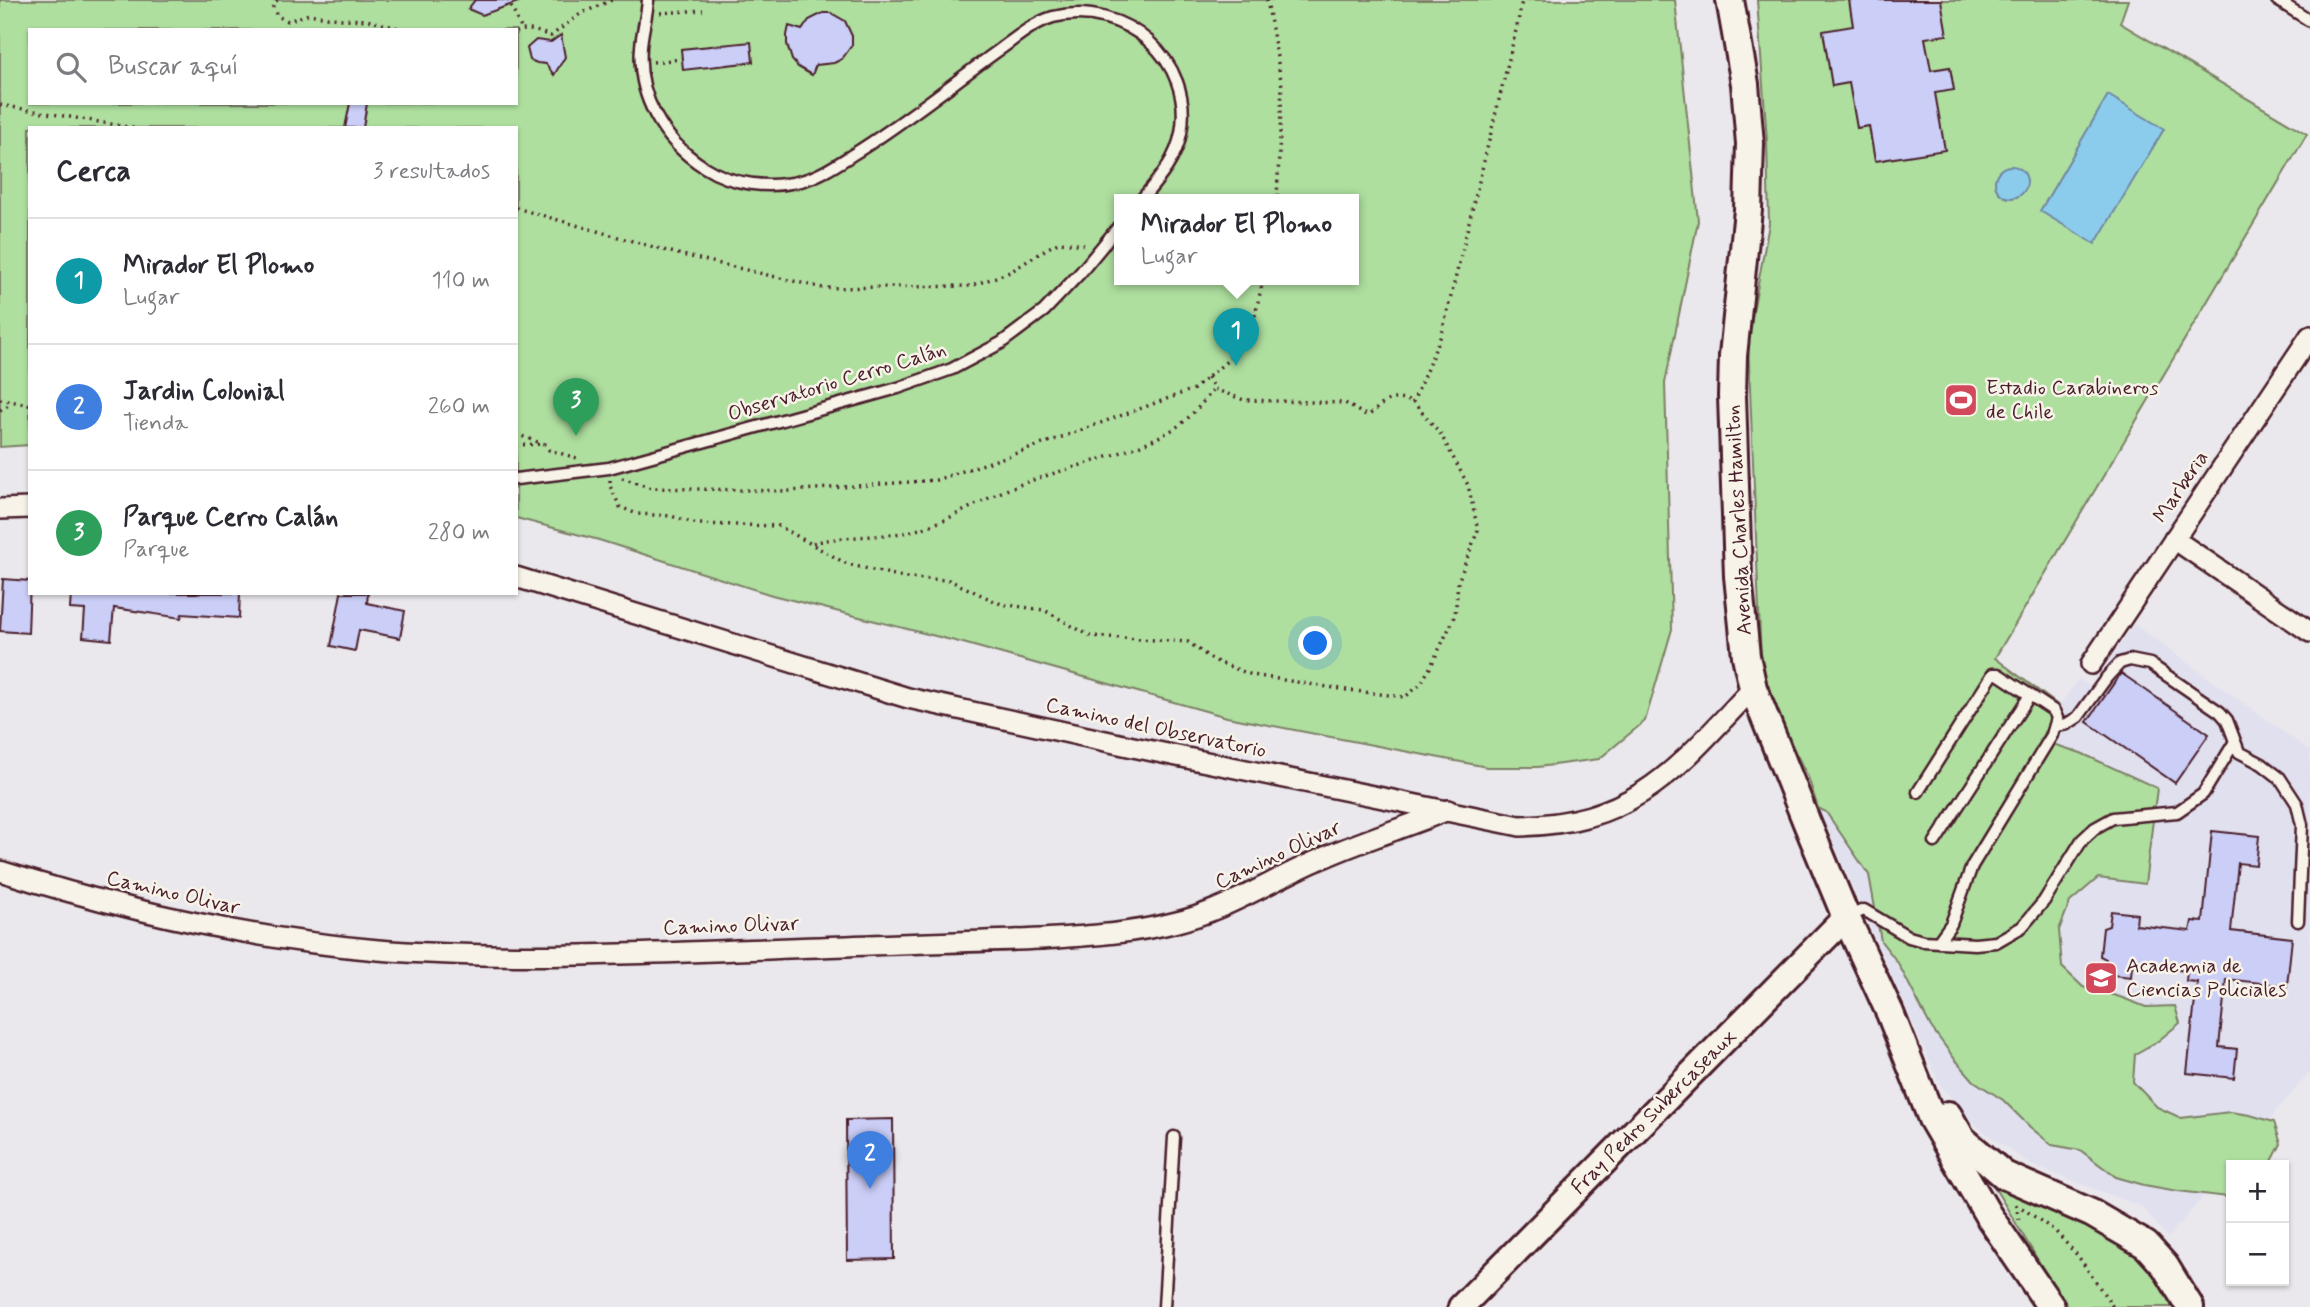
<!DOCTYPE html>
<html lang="es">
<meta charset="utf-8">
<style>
:root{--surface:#fff;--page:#f7f7f7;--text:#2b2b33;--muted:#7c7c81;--line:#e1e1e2;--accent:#111827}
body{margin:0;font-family:Mynerve,sans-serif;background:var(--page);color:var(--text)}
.controls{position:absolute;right:21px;bottom:21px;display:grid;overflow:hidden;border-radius:0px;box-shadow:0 2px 5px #0004}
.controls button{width:63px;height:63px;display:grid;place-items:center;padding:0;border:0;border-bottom:2px solid var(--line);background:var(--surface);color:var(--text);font:35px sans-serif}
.you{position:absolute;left:1316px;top:644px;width:24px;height:24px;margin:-18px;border:5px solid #fff;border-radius:50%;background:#1a73e8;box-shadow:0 0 0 10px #1a73e833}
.badge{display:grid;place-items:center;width:46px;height:46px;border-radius:50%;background:var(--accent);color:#fff;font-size:23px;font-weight:700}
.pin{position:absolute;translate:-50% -58px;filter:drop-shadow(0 2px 4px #0008)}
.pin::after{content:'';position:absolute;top:37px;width:24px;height:21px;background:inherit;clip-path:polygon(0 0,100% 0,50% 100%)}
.popup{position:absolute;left:1114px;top:194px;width:245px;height:91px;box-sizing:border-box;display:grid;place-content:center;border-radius:0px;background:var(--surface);filter:drop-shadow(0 2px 5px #0005);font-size:23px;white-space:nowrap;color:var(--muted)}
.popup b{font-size:26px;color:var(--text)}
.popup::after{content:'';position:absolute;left:50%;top:100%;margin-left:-14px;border:14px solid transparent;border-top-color:var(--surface)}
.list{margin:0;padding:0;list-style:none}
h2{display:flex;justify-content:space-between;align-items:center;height:91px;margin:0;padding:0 28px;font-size:30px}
h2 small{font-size:23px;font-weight:400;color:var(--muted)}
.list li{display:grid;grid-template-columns:46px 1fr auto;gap:21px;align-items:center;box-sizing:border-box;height:126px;padding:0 28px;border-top:2px solid var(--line)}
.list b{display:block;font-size:26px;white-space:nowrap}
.list p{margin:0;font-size:23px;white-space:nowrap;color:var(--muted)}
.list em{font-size:23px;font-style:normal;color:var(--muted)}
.icon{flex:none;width:38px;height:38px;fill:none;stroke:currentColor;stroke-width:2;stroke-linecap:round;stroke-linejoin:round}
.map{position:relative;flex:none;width:2310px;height:1307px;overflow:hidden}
.search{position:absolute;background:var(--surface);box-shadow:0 2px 5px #0004;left:28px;top:28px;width:490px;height:77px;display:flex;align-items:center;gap:18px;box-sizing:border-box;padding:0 24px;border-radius:0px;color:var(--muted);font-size:26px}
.panel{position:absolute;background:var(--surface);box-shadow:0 2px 5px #0004;left:28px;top:126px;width:490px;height:469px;border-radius:0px}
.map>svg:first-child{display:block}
</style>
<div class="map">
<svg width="2310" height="1307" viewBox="0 0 2310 1307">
<rect width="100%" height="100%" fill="#eae8ec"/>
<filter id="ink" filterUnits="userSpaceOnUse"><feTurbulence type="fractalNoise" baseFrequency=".0143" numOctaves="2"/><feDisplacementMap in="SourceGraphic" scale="14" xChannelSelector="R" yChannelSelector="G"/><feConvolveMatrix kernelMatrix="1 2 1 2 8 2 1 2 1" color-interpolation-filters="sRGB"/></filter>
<g filter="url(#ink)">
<path fill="#e1e0ef" d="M 2134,624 L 2310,751 L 2310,1072 L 2168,1238 L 2142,1207 L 2031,1165 L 1979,1128 L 1940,1085 L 1818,808 L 1953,883 L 2059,706 L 2079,678 L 2091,688 Z"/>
<g fill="#aedf9f" stroke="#7c7f65" stroke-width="2" fill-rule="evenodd">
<path d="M 0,0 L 1675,0 L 1698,221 L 1665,383 L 1672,629 L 1645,721 L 1599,759 L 1538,767 L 1487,767 L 1227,717 L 963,643 L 772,595 L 599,540 L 516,518 L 516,128 L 30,128 L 30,445 L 0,447 ZM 30,30 L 516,30 L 516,103 L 30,103 ZM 1119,200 L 1353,200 L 1353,280 L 1119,280 Z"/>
<path d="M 1757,0 L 2128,0 L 2120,23 L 2307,134 L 1995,658 L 2059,706 L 2040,740 L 2081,753 L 2157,788 L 2145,884 L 2098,878 L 2070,902 L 2059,930 L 2062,967 L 2083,987 L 2120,997 L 2146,1007 L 2175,1006 L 2180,1023 L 2158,1041 L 2135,1054 L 2133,1082 L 2157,1107 L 2181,1118 L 2230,1112 L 2250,1115 L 2274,1122 L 2281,1144 L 2270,1165 L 2231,1165 L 2231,1196 L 2228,1197 L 2178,1191 L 2144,1185 L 2116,1177 L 2080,1150 L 2052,1145 L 2030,1127 L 2003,1100 L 1974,1081 L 1954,1058 L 1931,1027 L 1898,963 L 1881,941 L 1869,875 L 1826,812 L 1818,808 L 1808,777 L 1762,686 L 1748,339 L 1769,224 L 1767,141 Z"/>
<path d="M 1990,1180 L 2116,1238 L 2140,1259 L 2159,1280 L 2175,1307 L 2066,1307 Z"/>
</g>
<g fill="#8bccec" stroke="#71879f" stroke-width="2">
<path d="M 2108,95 L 2164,129 L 2095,244 L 2040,211 Z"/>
<circle cx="2011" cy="182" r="16"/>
</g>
<g fill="#cbcef7" stroke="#4a1f2b" stroke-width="2">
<path d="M 475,0 L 521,0 L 521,1 L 482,15 L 468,9 Z"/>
<path d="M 1849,0 L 1941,0 L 1947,35 L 1925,38 L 1931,70 L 1950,67 L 1954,90 L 1935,93 L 1945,150 L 1875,161 L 1869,126 L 1857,128 L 1849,83 L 1832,86 L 1823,31 L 1853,26 Z"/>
<path d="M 823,13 L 831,13 L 845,21 L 852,36 L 852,45 L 842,59 L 834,63 L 816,65 L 812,75 L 798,67 L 792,60 L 787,44 L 787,35 L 789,26 L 802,30 L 809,20 Z"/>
<path d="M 561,35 L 565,57 L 554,75 L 546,64 L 537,63 L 530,60 L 527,48 L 536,40 L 551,42 Z"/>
<path d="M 751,42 L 753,62 L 683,70 L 681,49 Z"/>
<path d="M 350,103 L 367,103 L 363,128 L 345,128 Z"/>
<path d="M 3,579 L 30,581 L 28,633 L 0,631 Z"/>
<path d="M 71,593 L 240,593 L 239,618 L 182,614 L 181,618 L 114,608 L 111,640 L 83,637 L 85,610 L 70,609 Z"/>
<path d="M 341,593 L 368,593 L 367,603 L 405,611 L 400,638 L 359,630 L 355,651 L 331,646 Z"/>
<path d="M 2121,673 L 2209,734 L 2175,783 L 2087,722 Z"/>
<path d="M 2212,831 L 2259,836 L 2256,865 L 2238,863 L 2231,931 L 2292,938 L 2287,986 L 2226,979 L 2219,1047 L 2237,1049 L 2234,1078 L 2187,1073 L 2197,982 L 2186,981 L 2187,971 L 2132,965 L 2131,977 L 2104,974 L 2106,959 L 2100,956 L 2103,928 L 2109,926 L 2111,911 L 2137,914 L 2136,925 L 2190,931 L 2192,921 L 2203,922 Z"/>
<path d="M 893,1119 L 894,1259 L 847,1260 L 846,1120 Z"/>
</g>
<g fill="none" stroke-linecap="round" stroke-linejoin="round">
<g stroke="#4a1f2b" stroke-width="15">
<g id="service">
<path d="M 648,0 C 647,16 642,31 641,47 C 637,96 663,141 704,167 C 732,185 769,189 801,181 C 820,176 836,165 852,155 C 904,123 950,85 999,50 C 1016,38 1033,23 1053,17 C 1124,0 1195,60 1181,133 C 1176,160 1159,179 1141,200"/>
<path d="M 2277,0 L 2310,21"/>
<path d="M 516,479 L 609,468 L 898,388 L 952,369 L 1001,343 L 1044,311 L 1081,272 L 1119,226"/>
<path d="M 2056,726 L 2067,724 L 2078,717 L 2107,677 L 2120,663 L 2130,660 L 2150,664 L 2220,712 L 2227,720 L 2239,752 L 2262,764 L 2280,778 L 2297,804 L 2302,825 L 2298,921"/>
<path d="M 1918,792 L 1993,674 L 1998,674 L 2054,711 L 2057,718 L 2052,735 L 1972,866 L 1951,924 L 1938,942"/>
<path d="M 1935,842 L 2030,695"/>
<path d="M 1846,917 L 1864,910 L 1909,937 L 1923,941 L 1975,944 L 1996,942 L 2022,927 L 2044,901 L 2082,840 L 2095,828 L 2113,818 L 2177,812 L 2203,794 L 2234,743"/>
<path d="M 1164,1307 L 1174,1137"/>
</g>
</g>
<g stroke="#4a1f2b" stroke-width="24">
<g id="minor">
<path d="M 0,509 L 30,508"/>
<path d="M 2174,539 L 2310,632"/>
<path d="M 516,577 L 908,698 L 1133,747 L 1520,826 C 1638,823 1678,767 1753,688"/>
<path d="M 2091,664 L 2310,336"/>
<path d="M 0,871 C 123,910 249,939 378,950 C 532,962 692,951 847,946 C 911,943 976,942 1040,939 C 1085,936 1129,934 1173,923 C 1225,911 1268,882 1316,861 C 1359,841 1404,828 1448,810"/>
</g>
</g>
<g stroke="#4a1f2b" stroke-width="30">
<path id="tertiary" d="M 1461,1307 L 1846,917"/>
</g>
<g stroke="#4a1f2b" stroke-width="32">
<g id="secondary">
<path d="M 1730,0 L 1745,84 L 1750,144 L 1748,210 L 1733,356 L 1732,396 L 1738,576 L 1746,656 L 1753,688 L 1807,823 L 1846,917 L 1890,1013 L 1932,1119 L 1988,1215 L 2051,1307"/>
<path d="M 1948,1115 L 1962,1139 L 2004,1175 L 2091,1213 L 2146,1245 L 2165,1266 L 2190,1307"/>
</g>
</g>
<g stroke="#4a1f2b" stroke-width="3.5" stroke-dasharray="2 5" stroke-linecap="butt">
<path d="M 277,0 L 273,7 L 277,16 L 288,21 L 309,14 L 339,19 L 367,20 L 406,30"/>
<path d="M 508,0 L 522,30"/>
<path d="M 1267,0 L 1282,86 L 1277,200"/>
<path d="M 660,13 L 703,10"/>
<path d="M 516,32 C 528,27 539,32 551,36 L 580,14 L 612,0"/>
<path d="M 653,62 L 682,59"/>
<path d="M 0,105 L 134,128"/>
<path d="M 516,208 L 678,254 L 823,288 L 971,286 L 1010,272 L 1048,248 L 1060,242 L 1084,245"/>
<path d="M 1208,377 L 1214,389 L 1244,400 L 1345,403 L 1363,414 L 1369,415 C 1388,400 1388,395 1413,402"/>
<path d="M 0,399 L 30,405"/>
<path d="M 0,410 L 12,403"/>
<path d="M 516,434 L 543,444"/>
<path d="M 516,445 L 545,444 L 549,450 L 577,458"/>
<path d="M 622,478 L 652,488 L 789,491 L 936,480 L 1029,449 L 1194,389 L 1227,361 L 1254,320 L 1263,280"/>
<path d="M 610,480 L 610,486 L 620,507 L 637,514 L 671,516 L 697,524 L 779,526 L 847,564 L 907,578 L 949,580 L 1001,604 L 1044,610 L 1090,636 L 1188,642 L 1213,660 L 1252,675 L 1347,690 L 1405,697 L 1420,685 L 1431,666 L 1455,616 L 1458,582 L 1478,530 L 1468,485 L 1440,433 L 1413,402 L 1442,333 L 1518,22 L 1522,0"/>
<path d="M 813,543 C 844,535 877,538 908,532 C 944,524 974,504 1006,490 C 1060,468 1122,458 1172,430 C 1188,421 1202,403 1214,389"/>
<path d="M 2016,1204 L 2019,1220"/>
<path d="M 2022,1208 L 2055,1231 L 2078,1256 L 2113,1307"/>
</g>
<use href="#service" stroke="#f7f3e8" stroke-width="10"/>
<use href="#minor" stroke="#f7f3e8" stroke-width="19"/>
<use href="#tertiary" stroke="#f7f3e8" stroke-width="24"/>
<use href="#secondary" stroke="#f7f3e8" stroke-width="26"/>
</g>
</g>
<defs>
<g id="stadium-square" transform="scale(1.75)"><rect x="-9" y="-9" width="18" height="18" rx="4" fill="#d1495b" stroke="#f7f3e8"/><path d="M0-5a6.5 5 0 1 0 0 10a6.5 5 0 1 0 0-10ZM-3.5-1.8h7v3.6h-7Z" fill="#fff"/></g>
<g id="university-square" transform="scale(1.75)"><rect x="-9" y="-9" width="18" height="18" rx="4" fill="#d1495b" stroke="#f7f3e8"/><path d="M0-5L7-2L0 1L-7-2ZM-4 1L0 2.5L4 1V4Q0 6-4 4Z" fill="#fff"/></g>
</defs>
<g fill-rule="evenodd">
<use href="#stadium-square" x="1961" y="400"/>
<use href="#university-square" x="2101" y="978"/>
</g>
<g text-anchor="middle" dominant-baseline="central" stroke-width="5" stroke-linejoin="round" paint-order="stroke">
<g font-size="21" fill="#4a1f2b" stroke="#f7f3e8">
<text transform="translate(837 382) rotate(-17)">Observatorio Cerro Calán</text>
<text transform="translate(2181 487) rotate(-56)">Marberia</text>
<text transform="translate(1739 520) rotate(-93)">Avenida Charles Hamilton</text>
<text transform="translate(1156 728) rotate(12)">Camino del Observatorio</text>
<text transform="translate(1278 855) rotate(-25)">Camino Olivar</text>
<text transform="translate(173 893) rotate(13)">Camino Olivar</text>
<text transform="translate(731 926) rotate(-2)">Camino Olivar</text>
<text transform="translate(1654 1112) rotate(-45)">Fray Pedro Subercaseaux</text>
</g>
<g font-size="21" fill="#4a1f2b" stroke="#f7f3e8" text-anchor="start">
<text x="1986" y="388">Estadio Carabineros<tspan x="1986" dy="24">de Chile</tspan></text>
<text x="2126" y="966">Academia de<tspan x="2126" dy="24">Ciencias Policiales</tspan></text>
</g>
</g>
</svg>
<div class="controls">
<button>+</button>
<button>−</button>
</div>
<div class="you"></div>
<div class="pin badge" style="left:1236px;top:366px;background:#0f9aa8">1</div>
<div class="popup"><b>Mirador El Plomo</b>Lugar</div>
<div class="pin badge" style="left:870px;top:1189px;background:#3f7fe0">2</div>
<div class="pin badge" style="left:576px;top:436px;background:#2e9e5b">3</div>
<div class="search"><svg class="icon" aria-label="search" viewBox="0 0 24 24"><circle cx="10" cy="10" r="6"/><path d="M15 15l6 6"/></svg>Buscar aquí</div>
<section class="panel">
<h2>Cerca<small>3 resultados</small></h2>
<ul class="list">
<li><span class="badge" style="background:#0f9aa8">1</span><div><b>Mirador El Plomo</b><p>Lugar</p></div><em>110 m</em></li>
<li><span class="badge" style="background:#3f7fe0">2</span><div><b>Jardin Colonial</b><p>Tienda</p></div><em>260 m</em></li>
<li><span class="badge" style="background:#2e9e5b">3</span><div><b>Parque Cerro Calán</b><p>Parque</p></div><em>280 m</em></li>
</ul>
</section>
</div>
